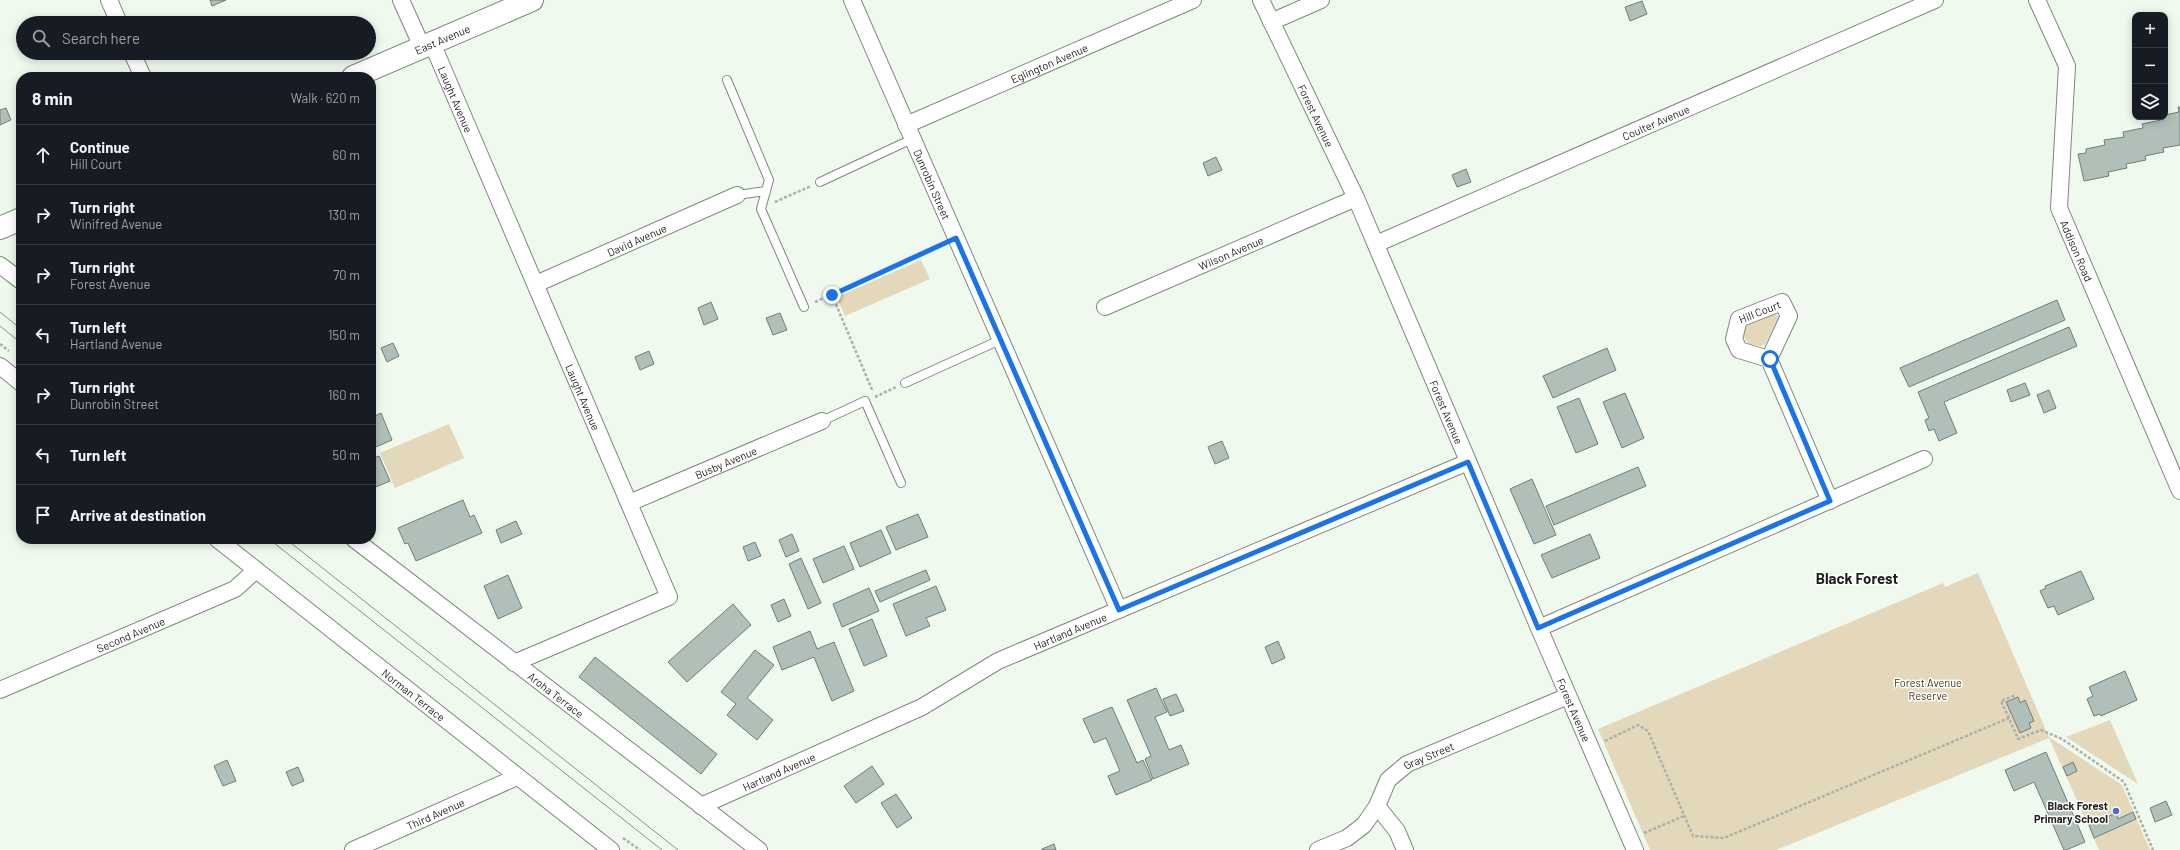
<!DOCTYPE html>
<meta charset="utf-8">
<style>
:root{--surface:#171b24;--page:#20242c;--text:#f1f3f6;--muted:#9ea1a6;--line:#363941}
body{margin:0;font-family:Barlow,sans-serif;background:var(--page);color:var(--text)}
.controls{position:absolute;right:12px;top:12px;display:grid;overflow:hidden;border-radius:8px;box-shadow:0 2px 10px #0003}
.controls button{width:36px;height:36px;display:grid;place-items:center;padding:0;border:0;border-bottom:1px solid var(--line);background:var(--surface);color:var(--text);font:20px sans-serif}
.stop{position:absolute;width:12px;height:12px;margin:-9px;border:3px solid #1a73e8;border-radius:50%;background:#fff}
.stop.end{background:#1a73e8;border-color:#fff;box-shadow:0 1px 4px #0008}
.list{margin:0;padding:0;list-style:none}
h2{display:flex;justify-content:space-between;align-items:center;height:52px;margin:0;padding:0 16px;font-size:17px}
h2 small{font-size:13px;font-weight:400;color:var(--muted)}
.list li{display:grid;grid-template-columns:26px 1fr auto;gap:12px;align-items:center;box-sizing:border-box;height:60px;padding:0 16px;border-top:1px solid var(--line)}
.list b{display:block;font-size:15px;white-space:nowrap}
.list p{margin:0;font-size:13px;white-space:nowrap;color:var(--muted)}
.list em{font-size:13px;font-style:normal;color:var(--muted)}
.icon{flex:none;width:22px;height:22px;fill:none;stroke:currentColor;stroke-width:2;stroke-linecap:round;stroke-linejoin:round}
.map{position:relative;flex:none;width:2180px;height:850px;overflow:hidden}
.search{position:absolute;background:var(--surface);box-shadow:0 2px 10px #0003;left:16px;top:16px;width:360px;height:44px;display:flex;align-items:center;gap:10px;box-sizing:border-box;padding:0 14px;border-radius:22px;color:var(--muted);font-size:15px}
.panel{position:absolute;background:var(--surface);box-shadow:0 2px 10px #0003;left:16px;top:72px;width:360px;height:472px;border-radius:16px}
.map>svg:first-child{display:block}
</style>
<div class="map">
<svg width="2180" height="850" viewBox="0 0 2180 850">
<rect width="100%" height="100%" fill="#eff9ed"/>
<g fill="#e3d8ba">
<path d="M 921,260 L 930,279 L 845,316 L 837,297 Z"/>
<path d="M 1773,313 L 1779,317 L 1765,344 L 1761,346 L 1749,344 L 1743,335 L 1746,324 Z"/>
<path d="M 449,424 L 464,458 L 395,488 L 380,453 Z"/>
<path d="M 1978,573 L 2049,737 L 2122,785 L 2150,850 L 2099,850 L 2049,738 L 1776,850 L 1650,850 L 1598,729 L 1943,583 L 1945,587 Z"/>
<path d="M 2110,720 L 2138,784 L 2066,737 Z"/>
</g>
<g fill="#b0bfb8" stroke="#707e78">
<path d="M 210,0 L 226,0 L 212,6 Z"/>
<path d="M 1642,1 L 1647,14 L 1630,21 L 1625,7 Z"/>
<path d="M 2178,107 L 2180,107 L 2180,145 L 2163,148 L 2164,152 L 2145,156 L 2146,160 L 2126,164 L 2127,168 L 2108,172 L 2109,176 L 2084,181 L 2078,154 L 2086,153 L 2086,149 L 2105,145 L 2104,140 L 2124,137 L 2123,132 L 2143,128 L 2142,124 L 2161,120 L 2160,117 L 2165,117 L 2165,115 L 2179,112 Z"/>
<path d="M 6,108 L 11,120 L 0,125 L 0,110 Z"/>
<path d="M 1216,157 L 1222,170 L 1208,176 L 1203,163 Z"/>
<path d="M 1466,169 L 1471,182 L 1457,187 L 1452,175 Z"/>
<path d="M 2057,300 L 2065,320 L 1909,387 L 1900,368 Z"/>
<path d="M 711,302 L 718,319 L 704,325 L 698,308 Z"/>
<path d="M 780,313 L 787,330 L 773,335 L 766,318 Z"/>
<path d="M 2069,327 L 2077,346 L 1944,402 L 1957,433 L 1939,441 L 1934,429 L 1929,431 L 1925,420 L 1929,418 L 1918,392 Z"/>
<path d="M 393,343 L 399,356 L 387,362 L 381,348 Z"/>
<path d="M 1607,348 L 1616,370 L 1553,398 L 1543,376 Z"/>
<path d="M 649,351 L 654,364 L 640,370 L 635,357 Z"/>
<path d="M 2025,383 L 2030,395 L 2011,402 L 2007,390 Z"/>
<path d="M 2049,390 L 2056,408 L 2044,413 L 2037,395 Z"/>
<path d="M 1625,393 L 1644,438 L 1622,448 L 1603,402 Z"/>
<path d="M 1579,398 L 1598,444 L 1576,453 L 1557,407 Z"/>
<path d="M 381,413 L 392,440 L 371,449 L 371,418 Z"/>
<path d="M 1222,441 L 1229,458 L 1215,464 L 1208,447 Z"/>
<path d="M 379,456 L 390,481 L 371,489 L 375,497 L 371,498 L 371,459 Z"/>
<path d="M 1638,467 L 1646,486 L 1554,525 L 1546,506 Z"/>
<path d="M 1532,479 L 1556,535 L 1534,544 L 1510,489 Z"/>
<path d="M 463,500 L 470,517 L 474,515 L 482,533 L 416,561 L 408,543 L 405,544 L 398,528 Z"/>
<path d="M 918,514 L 928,537 L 896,550 L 886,527 Z"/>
<path d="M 516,521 L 522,534 L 501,543 L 496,530 Z"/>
<path d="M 881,530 L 891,553 L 860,567 L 850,543 Z"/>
<path d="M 792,534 L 799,551 L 786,557 L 779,540 Z"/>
<path d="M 1590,534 L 1600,558 L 1552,578 L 1541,555 Z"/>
<path d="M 755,542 L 761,556 L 748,561 L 743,547 Z"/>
<path d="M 844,546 L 854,569 L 823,583 L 813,559 Z"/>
<path d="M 801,558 L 821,603 L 808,609 L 789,564 Z"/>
<path d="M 926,570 L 930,580 L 880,602 L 875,591 Z"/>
<path d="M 2081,571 L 2094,599 L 2058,615 L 2054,606 L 2048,608 L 2040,591 L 2046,588 L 2045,586 Z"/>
<path d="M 508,575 L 522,608 L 498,619 L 484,586 Z"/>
<path d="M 936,586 L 946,610 L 926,618 L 930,626 L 906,636 L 893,604 Z"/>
<path d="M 869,588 L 879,611 L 842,627 L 833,604 Z"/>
<path d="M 784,599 L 791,616 L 778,622 L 771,605 Z"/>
<path d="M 733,604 L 751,625 L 687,682 L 668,662 Z"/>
<path d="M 872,619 L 887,656 L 864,666 L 849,629 Z"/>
<path d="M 810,631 L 817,649 L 834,642 L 854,691 L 832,701 L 814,657 L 782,670 L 773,647 Z"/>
<path d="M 1278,641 L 1285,658 L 1272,664 L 1265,647 Z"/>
<path d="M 755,650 L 774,665 L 747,698 L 773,720 L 757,740 L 727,715 L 736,704 L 721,692 Z"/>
<path d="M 595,657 L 717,754 L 701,774 L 579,677 Z"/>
<path d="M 2125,671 L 2137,700 L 2101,716 L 2100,714 L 2094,716 L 2087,699 L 2093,696 L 2089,687 Z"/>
<path d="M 1156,688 L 1167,712 L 1155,717 L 1169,750 L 1181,745 L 1189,764 L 1153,779 L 1145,759 L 1151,756 L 1127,700 Z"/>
<path d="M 1176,694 L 1184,711 L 1170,716 L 1163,699 Z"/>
<path d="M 2018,697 L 2020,703 L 2025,700 L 2034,721 L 2029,723 L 2031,728 L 2020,733 L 2006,702 Z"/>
<path d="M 1112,707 L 1137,763 L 1143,760 L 1152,780 L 1116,795 L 1108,776 L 1120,771 L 1106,738 L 1094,743 L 1083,719 Z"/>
<path d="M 2046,752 L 2085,842 L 2066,850 L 2064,850 L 2034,782 L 2014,791 L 2005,770 Z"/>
<path d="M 227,760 L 236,781 L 223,786 L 214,766 Z"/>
<path d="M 2073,762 L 2077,771 L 2067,776 L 2063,767 Z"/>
<path d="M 872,766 L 884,784 L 856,803 L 844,786 Z"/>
<path d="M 298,767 L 304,781 L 292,786 L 286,772 Z"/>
<path d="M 896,794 L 912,818 L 897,828 L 881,803 Z"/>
<path d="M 2166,801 L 2172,815 L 2155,822 L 2150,808 Z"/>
<path d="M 2133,812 L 2136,819 L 2094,838 L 2089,825 L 2116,813 L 2118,819 Z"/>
<path d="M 1054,844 L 1056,850 L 1042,850 L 1042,849 Z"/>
</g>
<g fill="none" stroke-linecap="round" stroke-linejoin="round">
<g stroke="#7f887e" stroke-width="10">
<g id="lane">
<path d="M 727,80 L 769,180 L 761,209 L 804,307"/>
<path d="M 820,182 L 912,139"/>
<path d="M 737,195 L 766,191"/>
<path d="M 905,383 L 1000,340"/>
<path d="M 822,421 L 865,401 L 901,483"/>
</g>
</g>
<g stroke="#7f887e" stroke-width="18">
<g id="street">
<path d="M 109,0 L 119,23"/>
<path d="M 401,0 L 422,47"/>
<path id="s1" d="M 852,0 L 1119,610"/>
<path id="s2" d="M 1261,0 L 1356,198 L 1539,628 L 1635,850"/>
<path id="s3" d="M 2037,0 L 2067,66 L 2059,208 L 2180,491"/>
<path d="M 1271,22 L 1321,0"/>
<path id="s4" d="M 432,43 L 669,597 L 514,663"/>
<path d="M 132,53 L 143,77"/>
<path id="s5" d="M 906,125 L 1193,0"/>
<path id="s6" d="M 1376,244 L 1935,0"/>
<path d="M 0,265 L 21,281"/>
<path id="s7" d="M 536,284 L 737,195"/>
<path id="s8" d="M 1105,307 L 1356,198"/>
<path id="s9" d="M 1769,359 L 1739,350 L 1734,339 L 1739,319 L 1782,302 L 1789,316 L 1769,359 L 1830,501"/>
<path d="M 0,366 L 21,383"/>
<path id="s10" d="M 629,503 L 822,421"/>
<path id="s11" d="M 217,539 L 611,850"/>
<path id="s12" d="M 354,539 L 759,850"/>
<path d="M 1539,628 L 1924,459"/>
<path id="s13" d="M 0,690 L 235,589 L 256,570"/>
<path id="s14" d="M 701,806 L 922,707 L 998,661 L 1468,462"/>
<path d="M 1377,806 L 1397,831 L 1405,850"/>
<path id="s15" d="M 353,850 L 517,777"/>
<path id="s16" d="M 1318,850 L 1347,838 L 1364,825 L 1377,806 L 1388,780 L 1407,764 L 1568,696"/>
</g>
</g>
<g stroke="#7f887e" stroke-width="24">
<g id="secondary">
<path id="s17" d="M 353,77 L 532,0"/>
<path d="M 0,228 L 21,219"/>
</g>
</g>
<g stroke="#a9b1a8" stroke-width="2.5" stroke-dasharray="3 2" stroke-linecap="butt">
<path d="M 775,202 L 811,186"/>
<path d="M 832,295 L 873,392"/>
<path d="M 815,302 L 942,244"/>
<path d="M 0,344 L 9,351"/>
<path d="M 875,397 L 896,387"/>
<path d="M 2009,718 L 2001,701 L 2016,695"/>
<path d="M 1605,741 L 1638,725 L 1648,731 L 1693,836 L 1724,838 L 2009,718 L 2018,739 L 2041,730 L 2062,739 L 2124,782 L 2153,850"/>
<path d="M 1644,833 L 1684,816"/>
<path d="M 623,838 L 640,850"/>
</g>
<use href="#lane" stroke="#fff" stroke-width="8"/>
<use href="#street" stroke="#fff" stroke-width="16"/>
<use href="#secondary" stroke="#fff" stroke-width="22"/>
<g stroke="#8b9289" stroke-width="1">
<path d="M 0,312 L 21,329"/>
<path d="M 0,326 L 21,343"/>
<path d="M 269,539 L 662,850"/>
<path d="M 286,539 L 678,850"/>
</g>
</g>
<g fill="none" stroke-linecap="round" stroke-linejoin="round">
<path stroke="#1a73e8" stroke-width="5" d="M 832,295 L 956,238 L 1119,610 L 1468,462 L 1538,628 L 1830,501 L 1770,359"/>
</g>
<circle fill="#4c69de" stroke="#fff" stroke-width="1.5" cx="2116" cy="811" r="4"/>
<g text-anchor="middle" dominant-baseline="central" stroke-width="3" stroke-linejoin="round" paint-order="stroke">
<g font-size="11" fill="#1d201c" stroke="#fff">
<text stroke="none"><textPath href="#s17" startOffset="97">East Avenue</textPath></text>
<text stroke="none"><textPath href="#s5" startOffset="156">Eglington Avenue</textPath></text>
<text stroke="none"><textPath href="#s4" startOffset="61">Laught Avenue</textPath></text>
<text stroke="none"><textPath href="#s2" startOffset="128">Forest Avenue</textPath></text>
<text stroke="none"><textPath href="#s6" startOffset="305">Coulter Avenue</textPath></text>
<text stroke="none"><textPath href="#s1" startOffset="201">Dunrobin Street</textPath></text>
<text stroke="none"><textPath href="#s7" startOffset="110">David Avenue</textPath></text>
<text stroke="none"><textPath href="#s3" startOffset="261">Addison Road</textPath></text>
<text stroke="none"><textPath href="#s8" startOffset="137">Wilson Avenue</textPath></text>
<text stroke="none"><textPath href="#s9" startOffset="86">Hill Court</textPath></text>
<text stroke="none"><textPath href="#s4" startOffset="385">Laught Avenue</textPath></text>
<text stroke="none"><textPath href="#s2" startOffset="452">Forest Avenue</textPath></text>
<text stroke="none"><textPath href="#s10" startOffset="105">Busby Avenue</textPath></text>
<text stroke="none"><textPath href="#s14" startOffset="409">Hartland Avenue</textPath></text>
<text stroke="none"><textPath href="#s13" startOffset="142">Second Avenue</textPath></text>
<text stroke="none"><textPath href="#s11" startOffset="251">Norman Terrace</textPath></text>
<text stroke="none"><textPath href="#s12" startOffset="255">Aroha Terrace</textPath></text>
<text stroke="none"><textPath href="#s2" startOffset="776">Forest Avenue</textPath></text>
<text stroke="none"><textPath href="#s16" startOffset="152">Gray Street</textPath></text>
<text stroke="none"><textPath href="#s14" startOffset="85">Hartland Avenue</textPath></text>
<text stroke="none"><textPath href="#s15" startOffset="90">Third Avenue</textPath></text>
</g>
<g font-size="11" fill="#47390e" stroke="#fff">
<text x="1928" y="682">Forest Avenue<tspan x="1928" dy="13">Reserve</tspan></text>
</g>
<g font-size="11" font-weight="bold" fill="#1d201c" stroke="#fff" text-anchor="end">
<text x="2108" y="805">Black Forest<tspan x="2108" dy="13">Primary School</tspan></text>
</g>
<g font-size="15" font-weight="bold" fill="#1d201c" stroke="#fff">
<text x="1857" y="578">Black Forest</text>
</g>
</g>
</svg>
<div class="controls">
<button>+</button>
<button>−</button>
<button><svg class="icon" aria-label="layers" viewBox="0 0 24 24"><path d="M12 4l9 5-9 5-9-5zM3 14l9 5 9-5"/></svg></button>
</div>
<div class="stop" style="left:1770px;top:359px"></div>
<div class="stop end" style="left:832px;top:295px"></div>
<div class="search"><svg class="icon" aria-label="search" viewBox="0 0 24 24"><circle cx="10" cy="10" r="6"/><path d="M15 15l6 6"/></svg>Search here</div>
<section class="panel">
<h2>8 min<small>Walk · 620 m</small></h2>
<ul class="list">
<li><svg class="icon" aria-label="ahead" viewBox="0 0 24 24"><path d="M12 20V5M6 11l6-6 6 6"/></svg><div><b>Continue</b><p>Hill Court</p></div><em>60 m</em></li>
<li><svg class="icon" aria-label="right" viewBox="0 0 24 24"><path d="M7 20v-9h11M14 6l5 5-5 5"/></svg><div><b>Turn right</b><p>Winifred Avenue</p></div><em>130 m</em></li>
<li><svg class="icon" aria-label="right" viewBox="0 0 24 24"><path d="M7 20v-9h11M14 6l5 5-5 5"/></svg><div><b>Turn right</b><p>Forest Avenue</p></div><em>70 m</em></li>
<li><svg class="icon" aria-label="left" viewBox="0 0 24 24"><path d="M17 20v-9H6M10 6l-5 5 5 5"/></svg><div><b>Turn left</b><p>Hartland Avenue</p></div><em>150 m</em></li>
<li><svg class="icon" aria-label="right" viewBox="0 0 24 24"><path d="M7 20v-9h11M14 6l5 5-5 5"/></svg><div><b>Turn right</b><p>Dunrobin Street</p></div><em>160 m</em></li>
<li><svg class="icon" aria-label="left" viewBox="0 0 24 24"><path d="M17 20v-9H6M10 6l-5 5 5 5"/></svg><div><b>Turn left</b></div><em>50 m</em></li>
<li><svg class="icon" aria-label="arrive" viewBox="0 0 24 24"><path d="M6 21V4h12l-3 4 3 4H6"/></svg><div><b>Arrive at destination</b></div></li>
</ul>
</section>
</div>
